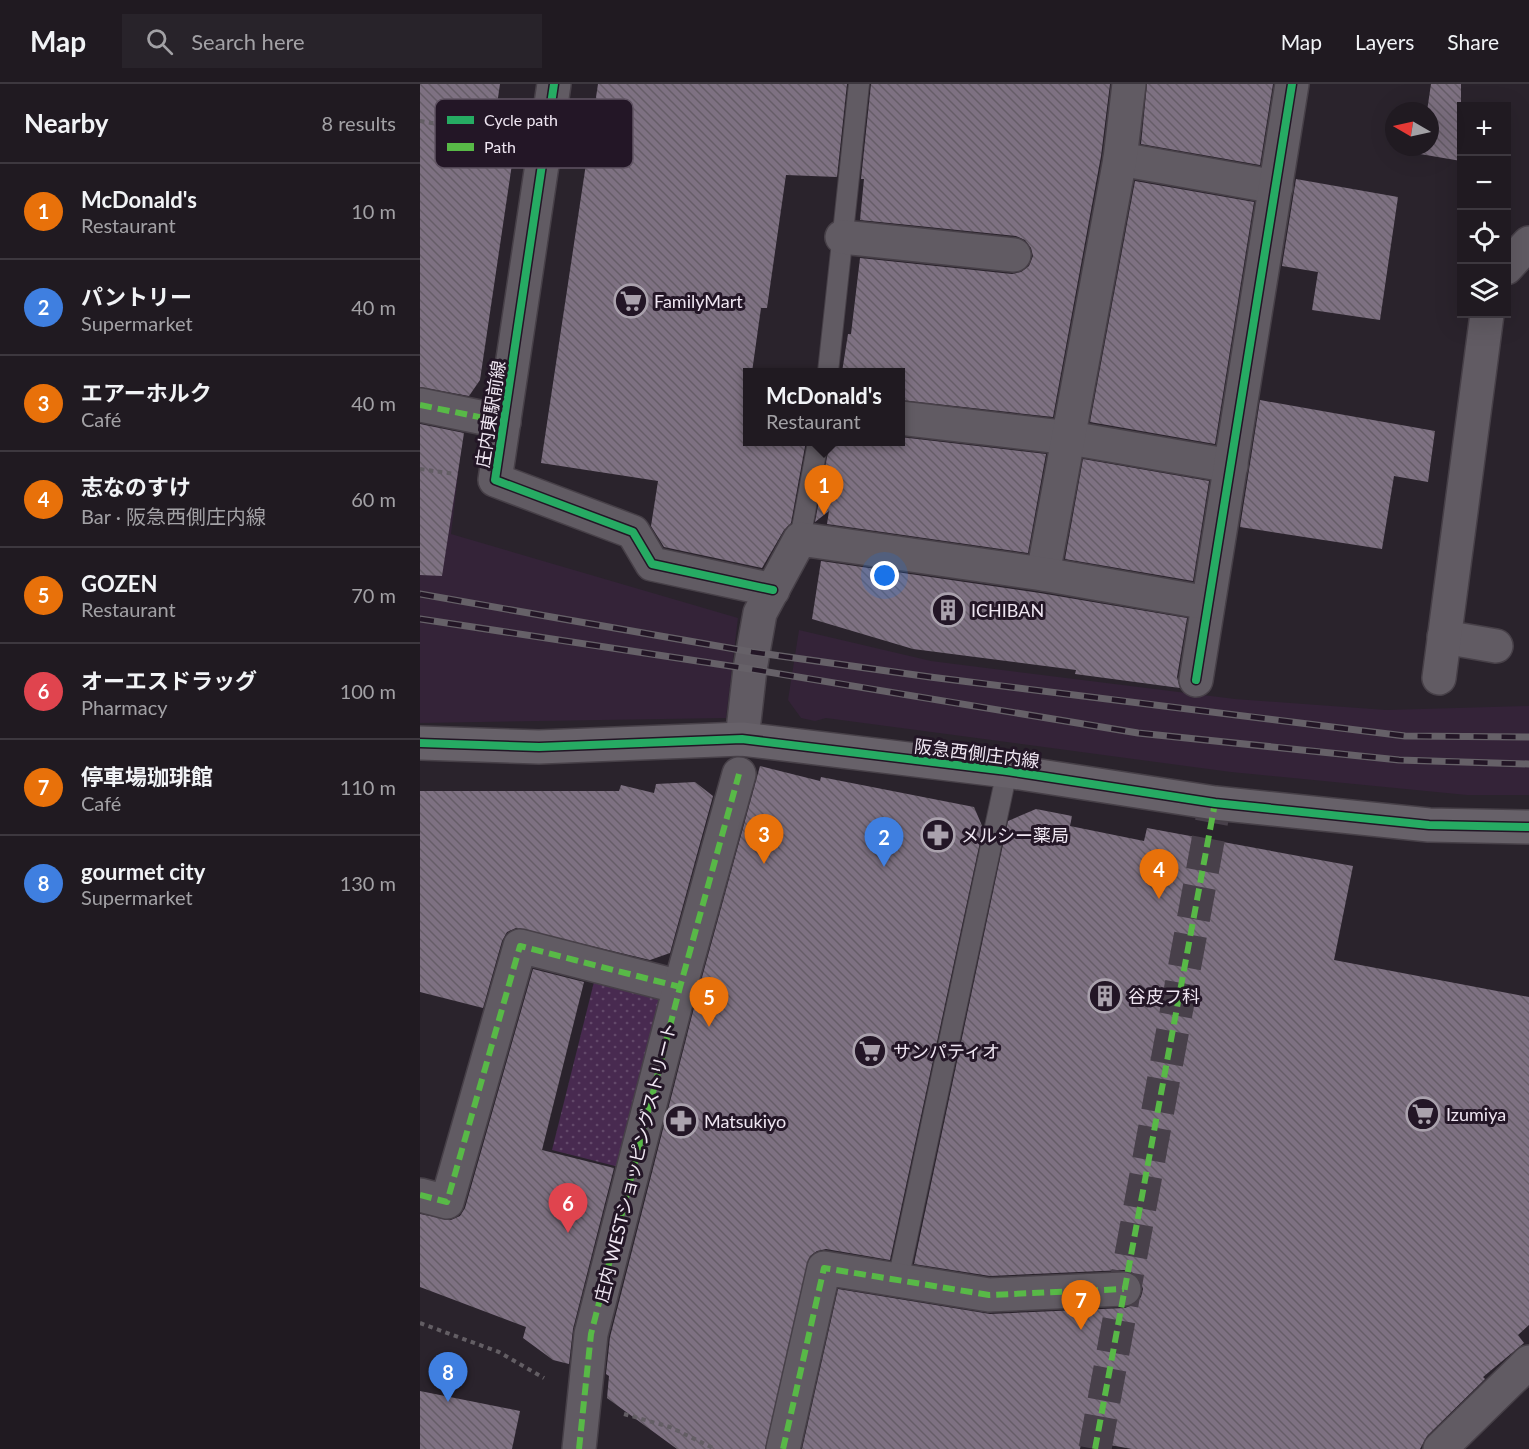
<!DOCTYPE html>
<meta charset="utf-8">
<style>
:root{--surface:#201a21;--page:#28232a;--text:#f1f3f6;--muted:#a2a1a5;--line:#3d383f;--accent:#aaa2ad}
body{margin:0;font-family:Lato,"Noto Sans JP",sans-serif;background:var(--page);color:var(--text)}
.controls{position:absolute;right:18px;top:18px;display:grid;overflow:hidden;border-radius:0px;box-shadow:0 6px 24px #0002}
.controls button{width:54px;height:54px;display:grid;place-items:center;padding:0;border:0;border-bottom:2px solid var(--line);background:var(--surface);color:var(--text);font:30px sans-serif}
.compass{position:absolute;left:965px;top:18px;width:54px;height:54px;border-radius:50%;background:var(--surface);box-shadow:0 6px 24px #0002;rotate:279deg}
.you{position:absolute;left:465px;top:492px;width:21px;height:21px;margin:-15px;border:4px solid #fff;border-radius:50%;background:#1a73e8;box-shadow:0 0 0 9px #1a73e833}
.badge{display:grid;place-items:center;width:39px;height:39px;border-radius:50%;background:var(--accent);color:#fff;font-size:20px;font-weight:700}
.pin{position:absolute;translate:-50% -50px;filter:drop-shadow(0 2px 3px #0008)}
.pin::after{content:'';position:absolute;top:32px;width:21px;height:18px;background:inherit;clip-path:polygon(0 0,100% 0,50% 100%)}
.popup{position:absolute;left:323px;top:284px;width:162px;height:78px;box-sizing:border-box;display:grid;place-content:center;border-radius:0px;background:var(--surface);filter:drop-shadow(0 2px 4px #0005);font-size:20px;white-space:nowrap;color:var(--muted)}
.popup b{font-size:22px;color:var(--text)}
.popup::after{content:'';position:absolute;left:50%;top:100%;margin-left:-12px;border:12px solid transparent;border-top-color:var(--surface)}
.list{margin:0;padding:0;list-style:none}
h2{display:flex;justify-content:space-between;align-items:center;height:78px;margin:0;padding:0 24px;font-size:26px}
h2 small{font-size:20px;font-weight:400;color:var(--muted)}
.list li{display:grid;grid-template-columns:39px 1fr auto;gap:18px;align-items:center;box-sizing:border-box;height:96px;padding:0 24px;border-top:2px solid var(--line)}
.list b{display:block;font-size:22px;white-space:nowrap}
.list p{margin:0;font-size:20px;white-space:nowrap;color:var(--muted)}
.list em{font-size:20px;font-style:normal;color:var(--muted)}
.icon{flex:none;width:33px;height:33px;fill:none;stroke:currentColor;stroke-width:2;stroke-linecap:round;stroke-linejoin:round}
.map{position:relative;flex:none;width:1109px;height:1365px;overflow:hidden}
header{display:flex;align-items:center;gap:36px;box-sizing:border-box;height:84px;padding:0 30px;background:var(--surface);border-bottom:2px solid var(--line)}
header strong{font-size:28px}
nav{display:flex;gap:33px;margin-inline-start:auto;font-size:21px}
.search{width:420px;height:54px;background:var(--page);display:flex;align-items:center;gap:15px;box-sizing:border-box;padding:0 21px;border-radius:0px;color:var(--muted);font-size:22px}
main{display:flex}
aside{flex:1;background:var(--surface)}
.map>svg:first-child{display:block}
</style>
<header>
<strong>Map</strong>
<div class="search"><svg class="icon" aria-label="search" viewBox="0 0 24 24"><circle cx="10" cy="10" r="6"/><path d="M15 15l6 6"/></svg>Search here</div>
<nav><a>Map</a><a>Layers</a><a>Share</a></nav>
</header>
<main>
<aside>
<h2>Nearby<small>8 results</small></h2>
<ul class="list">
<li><span class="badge" style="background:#e8710a">1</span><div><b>McDonald's</b><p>Restaurant</p></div><em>10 m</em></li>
<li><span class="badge" style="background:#3f7fe0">2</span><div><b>パントリー</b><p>Supermarket</p></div><em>40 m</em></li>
<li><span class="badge" style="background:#e8710a">3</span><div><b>エアーホルク</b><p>Café</p></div><em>40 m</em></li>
<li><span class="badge" style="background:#e8710a">4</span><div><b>志なのすけ</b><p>Bar · 阪急西側庄内線</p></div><em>60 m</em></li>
<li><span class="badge" style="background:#e8710a">5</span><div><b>GOZEN</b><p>Restaurant</p></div><em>70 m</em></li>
<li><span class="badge" style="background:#e0444e">6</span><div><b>オーエスドラッグ</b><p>Pharmacy</p></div><em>100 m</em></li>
<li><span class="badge" style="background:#e8710a">7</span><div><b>停車場珈琲館</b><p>Café</p></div><em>110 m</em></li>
<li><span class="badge" style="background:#3f7fe0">8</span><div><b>gourmet city</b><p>Supermarket</p></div><em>130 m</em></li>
</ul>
</aside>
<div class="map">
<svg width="1109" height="1365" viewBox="0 0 1109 1365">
<defs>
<pattern id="green-dots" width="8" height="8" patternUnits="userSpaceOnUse" patternTransform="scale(1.5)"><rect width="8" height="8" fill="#482a50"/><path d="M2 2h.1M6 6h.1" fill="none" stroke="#63496a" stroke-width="1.8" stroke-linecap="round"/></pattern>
<pattern id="building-back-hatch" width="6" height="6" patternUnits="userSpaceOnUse" patternTransform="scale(1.5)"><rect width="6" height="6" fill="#7e7182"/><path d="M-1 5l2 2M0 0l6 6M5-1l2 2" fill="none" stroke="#665d68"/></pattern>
</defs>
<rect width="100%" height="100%" fill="#2a232c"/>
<g fill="#342338">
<path d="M 0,359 L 41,365 L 31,450 L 318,534 L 306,634 L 0,639 Z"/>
<path d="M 379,546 L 511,577 L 815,615 L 966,626 L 1109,622 L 1109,711 L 1047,711 L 811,688 L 406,634 L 395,637 L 381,634 L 368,616 Z"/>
</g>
<path fill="url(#green-dots)" d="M 174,898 L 244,916 L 203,1084 L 132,1066 Z"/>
<g fill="url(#building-back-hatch)">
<path d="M 0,0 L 80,0 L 72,55 L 92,80 L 60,296 L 49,312 L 0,303 Z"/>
<path d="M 178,0 L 427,0 L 417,93 L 366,91 L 347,224 L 341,224 L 332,288 L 327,288 L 327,325 L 323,357 L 386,357 L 371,439 L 364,446 L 342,484 L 244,463 L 231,442 L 238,397 L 121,379 Z"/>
<path d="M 451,0 L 690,0 L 681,72 L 633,333 L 480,316 L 480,288 L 422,288 L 428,250 L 431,250 L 440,174 L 592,190 L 601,188 L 609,182 L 613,172 L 611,164 L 605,156 L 596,152 L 440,136 L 444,95 L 441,95 Z"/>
<path d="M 727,0 L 853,0 L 840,81 L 721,60 Z"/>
<path d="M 1011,0 L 1041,0 L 1041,77 L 1000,70 L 1001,63 L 1010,63 L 1010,27 L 1007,27 Z"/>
<path d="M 876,95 L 978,113 L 960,236 L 892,226 L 898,188 L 862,182 Z"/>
<path d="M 715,97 L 834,118 L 795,360 L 670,338 Z"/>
<path d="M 840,316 L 1015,347 L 1008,398 L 974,392 L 962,465 L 820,443 Z"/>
<path d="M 0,340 L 44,349 L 22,492 L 0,491 Z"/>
<path d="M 480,353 L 626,370 L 608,469 L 407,440 L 409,427 L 395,438 L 410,357 L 480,357 Z"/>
<path d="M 663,375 L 789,397 L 773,497 L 645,475 Z"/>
<path d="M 401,477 L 620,509 L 767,534 L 757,593 L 760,604 L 655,590 L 656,586 L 493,565 L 392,535 Z"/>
<path d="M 340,682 L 400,697 L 401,693 L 554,723 L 563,744 L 470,1176 L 406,1165 L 397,1167 L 390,1172 L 345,1365 L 257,1365 L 187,1314 L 189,1292 L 186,1290 L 190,1253 L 278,908 Z"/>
<path d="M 275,698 L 293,712 L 250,869 L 230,876 L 96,844 L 87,848 L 82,857 L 63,924 L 0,908 L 0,707 L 199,707 L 201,701 L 234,709 L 236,700 Z"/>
<path d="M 616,725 L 652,732 L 650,742 L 724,757 L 727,744 L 933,782 L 914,876 L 1109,913 L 1109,1241 L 1098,1251 L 1104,1259 L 1063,1293 L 1065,1295 L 1007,1352 L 1000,1365 L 712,1365 L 662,1356 L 660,1365 L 382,1365 L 418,1205 L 570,1230 L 705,1224 L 715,1220 L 721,1213 L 723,1205 L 720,1195 L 713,1189 L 704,1186 L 570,1192 L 494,1180 L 588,737 Z"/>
<path d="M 113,885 L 164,898 L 122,1066 L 194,1084 L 153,1245 L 149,1280 L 133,1276 L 103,1254 L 106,1243 L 0,1203 L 0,1130 L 31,1136 L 40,1132 L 45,1124 Z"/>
<path d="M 0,1307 L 100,1327 L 92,1365 L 0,1365 Z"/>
</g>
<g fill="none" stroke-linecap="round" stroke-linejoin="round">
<path stroke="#48404a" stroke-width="33" stroke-dasharray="33 16" stroke-linecap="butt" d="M 675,1365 L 795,719"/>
<g stroke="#474048" stroke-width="22">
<g id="lane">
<path d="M 408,288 L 439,0"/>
<path d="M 380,455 L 398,358"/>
<path d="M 478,1196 L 587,687"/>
</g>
</g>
<g stroke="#474048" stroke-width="36">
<g id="street">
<path d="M 134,0 L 75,396 L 213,448 L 232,480 L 353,506"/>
<path d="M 700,75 L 856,103"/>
<path d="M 422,153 L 594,171"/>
<path d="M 1086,184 L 1109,159"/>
<path d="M 0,321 L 84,338"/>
<path d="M 480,334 L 650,354 L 811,382"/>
<path d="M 623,490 L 700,75 L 709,0"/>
<path d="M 1024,553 L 1076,562"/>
<path d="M 1019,594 L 1067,230"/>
<path d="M 776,596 L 872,0"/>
<path d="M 322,655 L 330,585 L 340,529 L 380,455 L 623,490 L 788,519"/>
<path d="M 0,1111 L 27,1118 L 100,862 L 260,903"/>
<path d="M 159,1365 L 171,1250 L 260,903 L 319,690"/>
<path d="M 363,1365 L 404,1184 L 569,1211 L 704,1205"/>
<path d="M 1020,1365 L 1109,1278"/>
</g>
</g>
<g stroke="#474048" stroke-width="36">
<path id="secondary" d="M 0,659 L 119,663 L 322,655 L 587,687 L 795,719 L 1009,741 L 1109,743"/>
</g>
<g stroke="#635e64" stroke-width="4" stroke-dasharray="4.5 4.5" stroke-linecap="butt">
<path d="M 0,37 L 86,52"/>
<path d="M 0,385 L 35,390"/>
<path d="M 0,1239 L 79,1268 L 124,1294"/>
<path d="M 204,1330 L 250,1343 L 295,1365"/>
</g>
<use href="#lane" stroke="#615b63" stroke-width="20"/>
<use href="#street" stroke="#615b63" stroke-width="33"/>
<use href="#secondary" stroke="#676169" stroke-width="33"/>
<g stroke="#666168" stroke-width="7">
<g id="rail">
<path d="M 0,510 L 332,568 L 510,593 L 985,652 L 1109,653"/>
<path d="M 0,535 L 330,585 L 718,649 L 979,676 L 1109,680"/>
</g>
</g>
<use href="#rail" stroke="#231626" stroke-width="4.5" stroke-dasharray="14" stroke-linecap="butt"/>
<g stroke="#58b947" stroke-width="6" stroke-dasharray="12 6" stroke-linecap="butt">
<path d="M 0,321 L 84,338"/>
<path d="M 0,1111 L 27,1118 L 100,862 L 260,903"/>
<path d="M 159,1365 L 171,1250 L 260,903 L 319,690"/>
<path d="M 363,1365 L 404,1184 L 569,1211 L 704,1205"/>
<path d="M 675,1365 L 795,719"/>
</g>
<g stroke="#231626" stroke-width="11">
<g id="cycleway">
<path d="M 134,0 L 75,396 L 213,448 L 232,480 L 353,506"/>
<path d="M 776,596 L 872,0"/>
<path d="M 0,659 L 119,663 L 322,655 L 587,687 L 795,719 L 1009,741 L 1109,743"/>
</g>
</g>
<use href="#cycleway" stroke="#26ab63" stroke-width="8"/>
</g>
<defs>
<g id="supermarket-ring" transform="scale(1.725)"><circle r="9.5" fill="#231626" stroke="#aaa2ad" stroke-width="1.5"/><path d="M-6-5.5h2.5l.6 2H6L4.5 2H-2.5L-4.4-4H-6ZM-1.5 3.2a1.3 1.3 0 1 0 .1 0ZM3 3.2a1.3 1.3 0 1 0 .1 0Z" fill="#aaa2ad"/></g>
<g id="building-ring" transform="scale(1.725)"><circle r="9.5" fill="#231626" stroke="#aaa2ad" stroke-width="1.5"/><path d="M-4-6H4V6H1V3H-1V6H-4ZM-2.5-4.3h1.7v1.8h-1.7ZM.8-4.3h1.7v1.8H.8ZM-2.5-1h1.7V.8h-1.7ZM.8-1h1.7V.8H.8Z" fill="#aaa2ad"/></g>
<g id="pharmacy-ring" transform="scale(1.725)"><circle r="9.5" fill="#231626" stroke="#aaa2ad" stroke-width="1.5"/><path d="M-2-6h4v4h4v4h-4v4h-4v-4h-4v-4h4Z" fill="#aaa2ad"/></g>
</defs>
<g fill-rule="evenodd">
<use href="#supermarket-ring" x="211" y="217"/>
<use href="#building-ring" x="528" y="526"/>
<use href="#pharmacy-ring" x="518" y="751"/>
<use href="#building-ring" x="685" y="912"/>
<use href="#supermarket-ring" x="450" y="967"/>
<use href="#supermarket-ring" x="1003" y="1030"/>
<use href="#pharmacy-ring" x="261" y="1037"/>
</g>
<g text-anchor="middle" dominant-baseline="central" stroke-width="6" stroke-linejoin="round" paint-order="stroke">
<g font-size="18" fill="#efe6f2" stroke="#231626" text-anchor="start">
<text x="234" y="217">FamilyMart</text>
<text x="551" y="526">ICHIBAN</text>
<text x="541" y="751">メルシー薬局</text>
<text x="708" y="912">谷皮フ科</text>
<text x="473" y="967">サンパティオ</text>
<text x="1026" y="1030">Izumiya</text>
<text x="284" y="1037">Matsukiyo</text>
</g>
<g font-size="18" fill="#efe6f2" stroke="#231626">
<text transform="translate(70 330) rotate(-81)">庄内東駅前線</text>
<text transform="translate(557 669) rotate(7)">阪急西側庄内線</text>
<text transform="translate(215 1078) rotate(-76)">庄内 WESTショッピングストリート</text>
</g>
</g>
<rect x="15" y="15" width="198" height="69" rx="9" fill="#231626" stroke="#605463" stroke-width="1.5"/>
<rect x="27" y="32" width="27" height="8" fill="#26ab63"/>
<rect x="27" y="59" width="27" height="8" fill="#58b947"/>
<g font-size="16" fill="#efe6f2">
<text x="64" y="42">Cycle path</text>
<text x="64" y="69">Path</text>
</g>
</svg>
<div class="controls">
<button>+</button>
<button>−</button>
<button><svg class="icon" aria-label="locate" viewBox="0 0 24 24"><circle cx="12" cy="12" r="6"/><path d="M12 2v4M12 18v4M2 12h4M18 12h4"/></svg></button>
<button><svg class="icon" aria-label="layers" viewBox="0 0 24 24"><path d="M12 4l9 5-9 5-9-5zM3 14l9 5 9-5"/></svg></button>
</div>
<svg class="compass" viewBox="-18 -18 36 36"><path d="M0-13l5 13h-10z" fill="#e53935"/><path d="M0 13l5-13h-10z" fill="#a2a1a5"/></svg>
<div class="you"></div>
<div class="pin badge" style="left:404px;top:431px;background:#e8710a">1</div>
<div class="popup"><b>McDonald's</b>Restaurant</div>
<div class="pin badge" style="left:464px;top:783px;background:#3f7fe0">2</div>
<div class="pin badge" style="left:344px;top:780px;background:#e8710a">3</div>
<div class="pin badge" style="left:739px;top:815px;background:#e8710a">4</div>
<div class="pin badge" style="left:289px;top:943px;background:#e8710a">5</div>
<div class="pin badge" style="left:148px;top:1149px;background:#e0444e">6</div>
<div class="pin badge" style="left:661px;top:1246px;background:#e8710a">7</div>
<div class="pin badge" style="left:28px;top:1318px;background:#3f7fe0">8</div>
</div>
</main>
